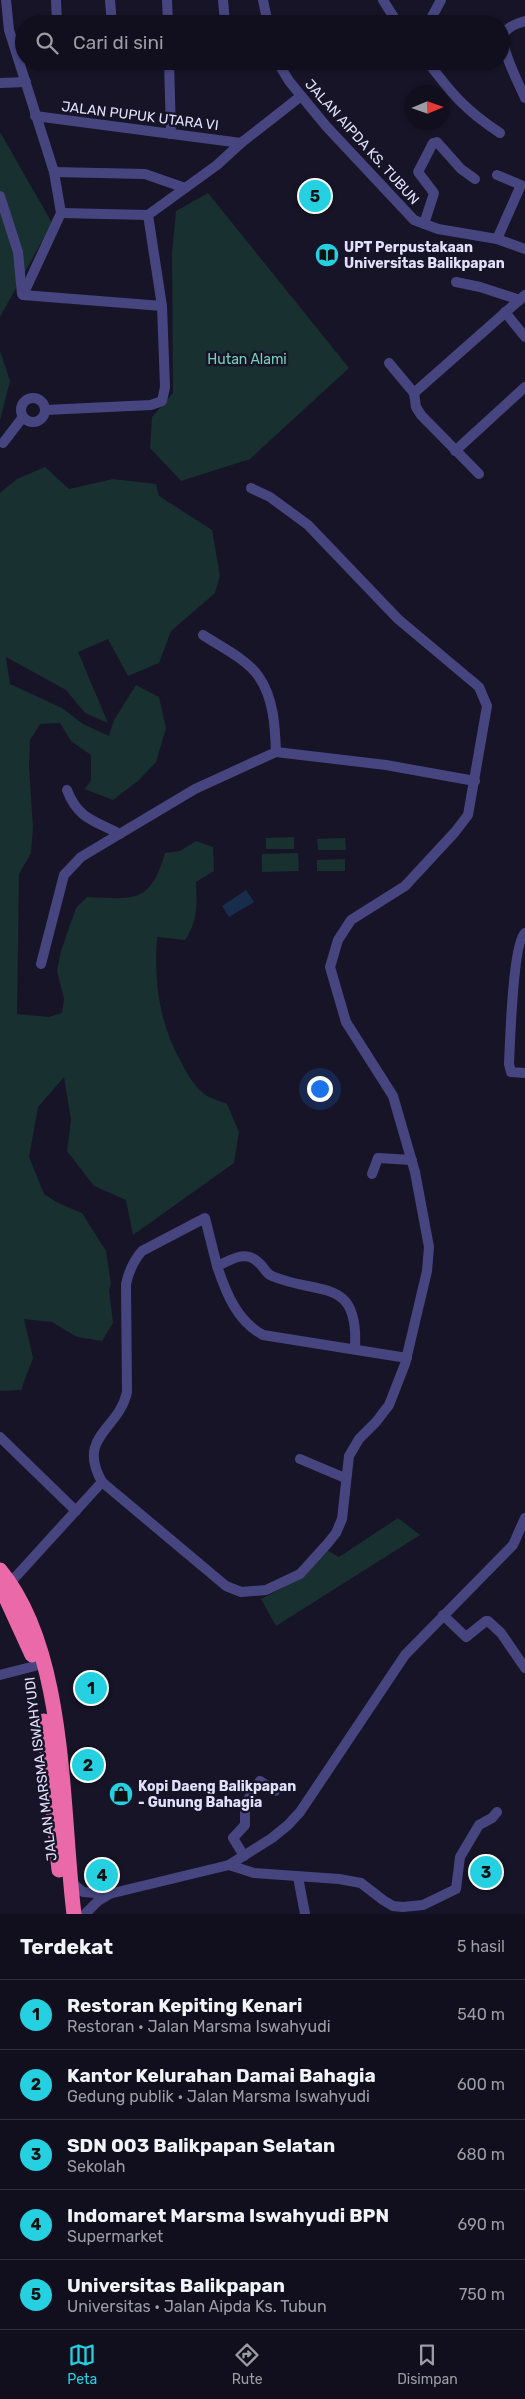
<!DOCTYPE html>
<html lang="id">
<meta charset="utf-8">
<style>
:root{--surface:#110f1d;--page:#1a1826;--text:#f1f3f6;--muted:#9c9ca4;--line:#302f3b;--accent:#25d0e0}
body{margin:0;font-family:Rubik,sans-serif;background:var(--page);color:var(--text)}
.compass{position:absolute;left:405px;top:85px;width:45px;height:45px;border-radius:50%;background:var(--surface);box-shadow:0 1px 4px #0004;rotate:88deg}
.you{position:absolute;left:319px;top:1088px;width:18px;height:18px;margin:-12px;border:4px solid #fff;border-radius:50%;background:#1a73e8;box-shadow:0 0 0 8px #1a73e833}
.badge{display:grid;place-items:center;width:32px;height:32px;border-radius:50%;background:var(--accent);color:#111;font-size:16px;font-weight:700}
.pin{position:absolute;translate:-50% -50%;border:2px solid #fff;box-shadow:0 1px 5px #0006}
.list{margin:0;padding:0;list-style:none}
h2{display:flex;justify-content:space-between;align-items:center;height:65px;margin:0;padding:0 20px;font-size:21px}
h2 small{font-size:16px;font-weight:400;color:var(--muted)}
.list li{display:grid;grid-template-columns:32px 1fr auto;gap:15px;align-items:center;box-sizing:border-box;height:70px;padding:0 20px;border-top:1px solid var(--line)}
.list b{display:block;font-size:19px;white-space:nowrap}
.list p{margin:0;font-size:16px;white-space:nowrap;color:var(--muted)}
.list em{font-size:16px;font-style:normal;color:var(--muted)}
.icon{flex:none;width:28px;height:28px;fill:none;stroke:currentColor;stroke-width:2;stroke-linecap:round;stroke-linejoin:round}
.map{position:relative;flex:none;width:525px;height:1914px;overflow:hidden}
.search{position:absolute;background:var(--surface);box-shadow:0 1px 4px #0004;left:15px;right:15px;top:15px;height:55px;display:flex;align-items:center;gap:12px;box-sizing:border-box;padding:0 18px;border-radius:28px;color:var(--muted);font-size:19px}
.sheet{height:415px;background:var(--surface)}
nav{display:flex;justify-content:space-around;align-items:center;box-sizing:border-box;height:70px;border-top:1px solid var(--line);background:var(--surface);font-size:14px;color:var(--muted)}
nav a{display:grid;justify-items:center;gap:2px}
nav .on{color:var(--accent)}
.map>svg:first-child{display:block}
</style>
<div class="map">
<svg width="525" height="1914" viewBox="0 0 525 1914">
<rect width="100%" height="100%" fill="#171427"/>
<g fill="#18302f">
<path d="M 0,132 L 52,223 L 0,317 Z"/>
<path d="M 208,193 L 349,368 L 250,459 L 181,481 L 150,448 L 152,417 L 173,393 L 172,252 L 176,211 Z"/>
<path d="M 0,351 L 10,381 L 0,420 Z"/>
<path d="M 45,467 L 69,489 L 113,479 L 156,484 L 159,496 L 212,530 L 220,576 L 215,593 L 171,631 L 159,663 L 128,676 L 108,639 L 78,652 L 108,723 L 85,713 L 66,690 L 6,657 L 10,684 L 62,708 L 83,724 L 109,736 L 114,720 L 136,685 L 159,697 L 166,728 L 156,762 L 138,781 L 113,800 L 85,789 L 91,780 L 91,755 L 71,741 L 60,723 L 40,724 L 30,740 L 29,767 L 33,827 L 31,853 L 19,874 L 17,1014 L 49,1017 L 62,1013 L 64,999 L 57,971 L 61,951 L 76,908 L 87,897 C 135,899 150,904 165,853 L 180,851 L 196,841 L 213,847 L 214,871 L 196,882 C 197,904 198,921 185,940 L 157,937 C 154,981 159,1023 181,1062 C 187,1073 193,1085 203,1093 C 209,1098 220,1101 227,1104 L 239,1132 L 234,1163 L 133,1235 L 126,1200 L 94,1186 L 67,1151 L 71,1120 L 64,1077 L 38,1107 L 29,1157 L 44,1194 L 58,1203 L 82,1213 L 106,1251 L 111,1284 L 109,1290 L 113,1323 L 102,1341 L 77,1337 L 52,1322 L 24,1319 L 33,1358 L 21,1390 L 0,1391 L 0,493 L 17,479 Z"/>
<path d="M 294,837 L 294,849 L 266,849 L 266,838 Z"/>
<path d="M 345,838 L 346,850 L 318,850 L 317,839 Z"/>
<path d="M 298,853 L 299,871 L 262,872 L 262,854 Z"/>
<path d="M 345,859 L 345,871 L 317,871 L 317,860 Z"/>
<path d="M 398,1518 L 420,1535 L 276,1626 L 261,1599 L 302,1578 L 327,1550 L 339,1557 Z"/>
</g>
<path fill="#182d4c" d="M 246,890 L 254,902 L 229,917 L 222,906 Z"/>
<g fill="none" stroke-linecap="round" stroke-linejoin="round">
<g stroke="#474580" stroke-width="10">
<path d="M 6,0 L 9,30 L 54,172 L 61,213 L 23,295"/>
<path d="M 56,0 L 57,24"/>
<path d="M 110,0 L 112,24"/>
<path d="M 167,0 L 168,24"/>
<path d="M 223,0 L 225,22"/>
<path d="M 263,0 L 268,24"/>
<path d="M 383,0 L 398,24"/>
<path d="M 525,21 C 518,23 509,26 505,32 C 497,43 520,86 525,98"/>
<path d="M 428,24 L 441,0"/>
<path d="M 169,61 L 171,134"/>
<path d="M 277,61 L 289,81 L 326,126 L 414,220 L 438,229 L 497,239 L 525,249"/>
<path d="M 427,61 C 452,94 465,110 500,133"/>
<path d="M 0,83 L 26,82"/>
<path d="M 35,116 L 241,143"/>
<path d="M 54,172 L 145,174 L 185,188"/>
<path d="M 0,196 L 18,252 L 22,294"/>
<path d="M 61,213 L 148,215"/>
<path d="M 424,224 L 434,193 L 418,172 L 433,143 L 437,142 L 461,169 L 475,179"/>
<path d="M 497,239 L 521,185 L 497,175"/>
<path d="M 456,282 L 480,287 L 520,300"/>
<path d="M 23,295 L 162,306"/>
<path d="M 505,312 L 525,337"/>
<path d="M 389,363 L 414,393 L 416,407 L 421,415 L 479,474"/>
<path d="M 414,393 L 525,295"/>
<circle cx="33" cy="410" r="12"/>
<path d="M 45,410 L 151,405 L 162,401 L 165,387 L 162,306 L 148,215 L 217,165 L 241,143 L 301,96"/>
<path d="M 3,443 L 23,417"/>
<path d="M 455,451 L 525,387"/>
<path d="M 203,635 C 221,647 247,659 259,677 C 274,699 275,727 276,752"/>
<path d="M 67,790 C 78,819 95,821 120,834"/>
<path d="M 525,933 C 513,942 510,1043 509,1064 L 511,1072 L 525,1073"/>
<path d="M 41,964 L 64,875 L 81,857 L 195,789 L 265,757 L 276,752 L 386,765 L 475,781"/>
<path d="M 372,1174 L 378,1158 L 412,1160"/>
<path d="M 217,1266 L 205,1218 L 142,1251 C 133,1261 129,1271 126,1284 L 127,1392 C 119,1430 76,1436 102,1482 L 226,1586 L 241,1592 L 266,1590 L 300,1574 L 328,1543 L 336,1533 L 342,1519 L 349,1456 L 359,1439 L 376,1422 L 389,1405 L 405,1364 L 427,1271 L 429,1247 L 415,1172 L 393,1096 L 346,1022 L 330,967 L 338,940 L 351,920 L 405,886 L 455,832 L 468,815 L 487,706 L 479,687 L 398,619 L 308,525 L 270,497 L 251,488"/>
<path d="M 355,1348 C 359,1276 319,1296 272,1276 C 266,1274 264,1267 259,1263 C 246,1249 231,1260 217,1266 C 226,1293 237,1321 263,1335 L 407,1358"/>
<path d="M 0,1437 L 76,1511"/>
<path d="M 300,1459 L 345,1478"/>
<path d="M 10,1583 L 102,1482"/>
<path d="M 443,1615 L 466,1637 L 486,1621 L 488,1621 L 501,1633 L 525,1668"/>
<path d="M 0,1675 L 35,1666"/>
<path d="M 244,1856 L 233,1838 L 245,1825 L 245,1804 L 260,1781 L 275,1791"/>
<path d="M 229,1865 L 254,1873 L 339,1879 L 361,1883 L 383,1900 L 393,1906 L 403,1907 L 423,1905 L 456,1889 L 460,1857 L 479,1825 L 492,1818 L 497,1812"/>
<path d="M 298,1877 L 305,1914"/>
<path d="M 70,1881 L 83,1892 L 109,1894 L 229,1865 L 272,1838 L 288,1825 L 300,1812 L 405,1655 L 513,1545 L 525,1518"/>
<path d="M 85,1914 L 98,1901 L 108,1895"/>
</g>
<g stroke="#ea6aa9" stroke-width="15">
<path d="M 0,1570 C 68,1652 61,1811 74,1914"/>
<path d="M 1,1587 L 32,1655"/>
<path d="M 44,1721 L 59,1870"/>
</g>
</g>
<defs>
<g id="library-disc" transform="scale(1.25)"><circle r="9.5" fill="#25d0e0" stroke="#171427"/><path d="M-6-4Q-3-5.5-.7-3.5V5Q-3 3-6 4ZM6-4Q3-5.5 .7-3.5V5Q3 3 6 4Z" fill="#111"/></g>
<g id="shop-disc" transform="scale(1.25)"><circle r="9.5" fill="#25d0e0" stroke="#171427"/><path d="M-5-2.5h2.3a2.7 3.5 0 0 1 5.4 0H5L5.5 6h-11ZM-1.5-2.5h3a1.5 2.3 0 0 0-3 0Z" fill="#111"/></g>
</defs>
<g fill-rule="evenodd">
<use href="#library-disc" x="327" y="255"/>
<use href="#shop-disc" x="121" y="1794"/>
</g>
<g text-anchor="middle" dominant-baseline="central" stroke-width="5" stroke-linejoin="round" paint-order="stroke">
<g font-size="14" fill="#e1dffa" stroke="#171427">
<text transform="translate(140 116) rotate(7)">JALAN PUPUK UTARA VI</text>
<text transform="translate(362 142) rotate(48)">JALAN AIPDA KS. TUBUN</text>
<text transform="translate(41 1769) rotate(-97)">JALAN MARSMA ISWAHYUDI</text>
</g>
<g font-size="14" font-weight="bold" fill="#e1dffa" stroke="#171427" text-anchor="start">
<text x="344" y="247">UPT Perpustakaan<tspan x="344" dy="16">Universitas Balikpapan</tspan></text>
<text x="138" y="1786">Kopi Daeng Balikpapan<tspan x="138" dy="16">- Gunung Bahagia</tspan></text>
</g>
<g font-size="14" fill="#73d2b9" stroke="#171427">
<text x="247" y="359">Hutan Alami</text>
</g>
</g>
</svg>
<svg class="compass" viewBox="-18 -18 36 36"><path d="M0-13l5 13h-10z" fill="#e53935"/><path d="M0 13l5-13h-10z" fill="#9c9ca4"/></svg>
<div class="you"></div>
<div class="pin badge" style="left:91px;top:1688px">1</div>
<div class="pin badge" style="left:88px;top:1765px">2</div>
<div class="pin badge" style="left:486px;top:1872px">3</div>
<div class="pin badge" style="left:102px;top:1875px">4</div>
<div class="pin badge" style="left:315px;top:196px">5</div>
<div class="search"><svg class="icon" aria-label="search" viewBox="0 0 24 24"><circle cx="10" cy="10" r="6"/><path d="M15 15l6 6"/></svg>Cari di sini</div>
</div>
<section class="sheet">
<h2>Terdekat<small>5 hasil</small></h2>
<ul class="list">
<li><span class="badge">1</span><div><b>Restoran Kepiting Kenari</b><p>Restoran · Jalan Marsma Iswahyudi</p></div><em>540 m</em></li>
<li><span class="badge">2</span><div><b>Kantor Kelurahan Damai Bahagia</b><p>Gedung publik · Jalan Marsma Iswahyudi</p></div><em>600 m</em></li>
<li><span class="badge">3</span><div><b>SDN 003 Balikpapan Selatan</b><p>Sekolah</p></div><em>680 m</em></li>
<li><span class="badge">4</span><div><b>Indomaret Marsma Iswahyudi BPN</b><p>Supermarket</p></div><em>690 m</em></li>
<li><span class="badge">5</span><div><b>Universitas Balikpapan</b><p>Universitas · Jalan Aipda Ks. Tubun</p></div><em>750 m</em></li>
</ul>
</section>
<nav>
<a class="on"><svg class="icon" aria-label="map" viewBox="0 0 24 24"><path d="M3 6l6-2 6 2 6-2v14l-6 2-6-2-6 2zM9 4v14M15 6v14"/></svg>Peta</a>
<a><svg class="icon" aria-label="directions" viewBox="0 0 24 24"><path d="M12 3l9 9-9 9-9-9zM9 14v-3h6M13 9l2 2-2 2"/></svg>Rute</a>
<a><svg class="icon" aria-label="saved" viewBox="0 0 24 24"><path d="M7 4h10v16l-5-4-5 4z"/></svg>Disimpan</a>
</nav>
